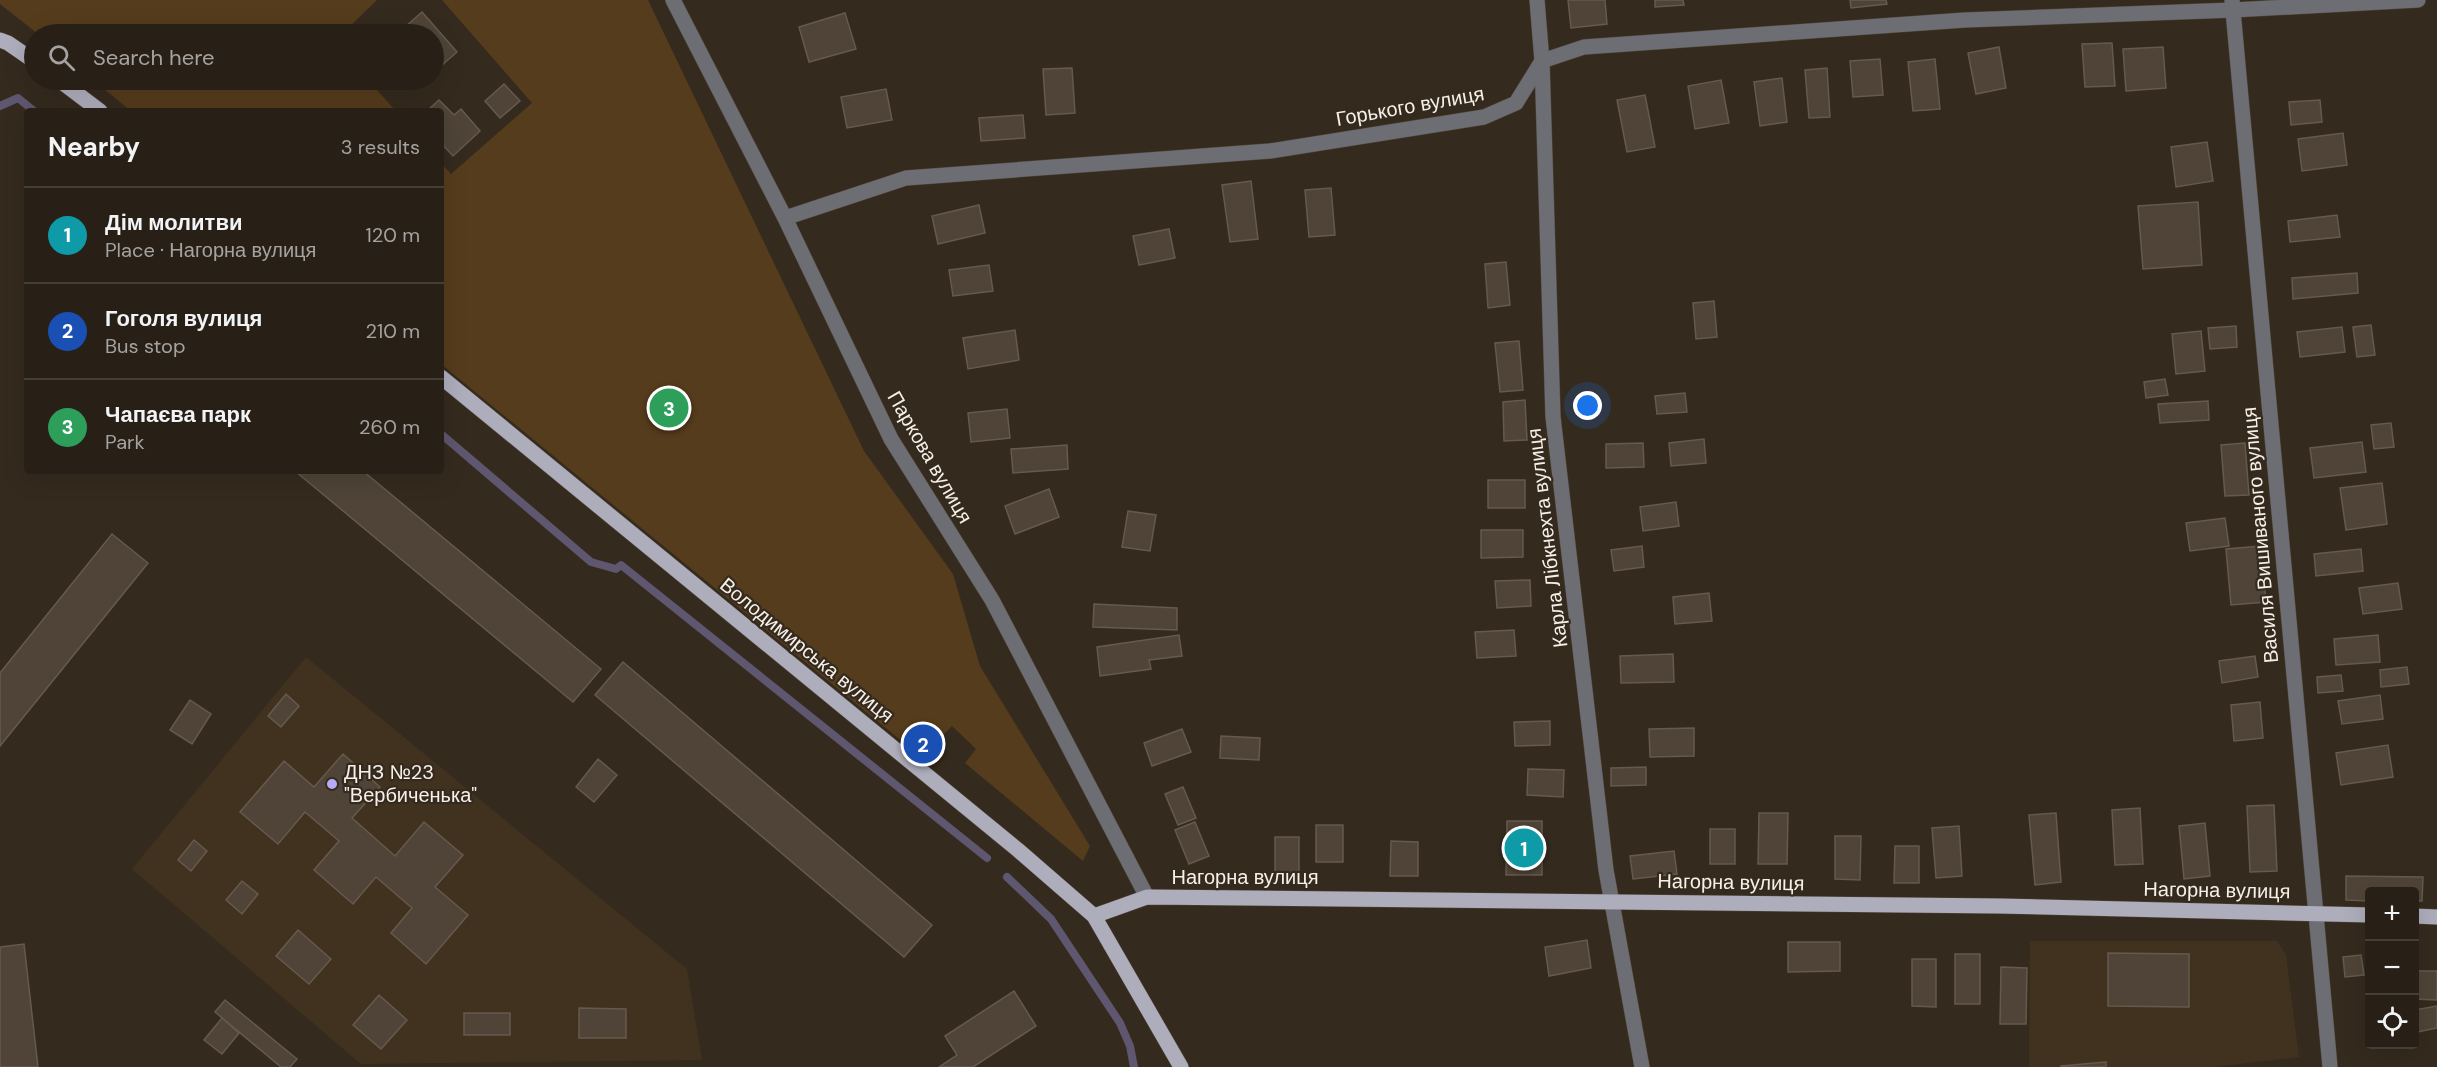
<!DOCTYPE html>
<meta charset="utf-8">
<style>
:root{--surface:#282016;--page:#342d23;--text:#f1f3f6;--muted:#a5a3a1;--line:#443e35;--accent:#b7abf8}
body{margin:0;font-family:"DM Sans",sans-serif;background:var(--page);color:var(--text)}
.controls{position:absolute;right:18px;bottom:18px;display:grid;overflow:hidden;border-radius:6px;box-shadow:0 6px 24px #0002}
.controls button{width:54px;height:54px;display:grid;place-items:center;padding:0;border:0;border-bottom:2px solid var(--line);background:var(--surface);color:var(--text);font:30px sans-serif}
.you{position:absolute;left:1588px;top:406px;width:21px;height:21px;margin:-15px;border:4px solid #fff;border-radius:50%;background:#1a73e8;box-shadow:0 0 0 9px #1a73e833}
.badge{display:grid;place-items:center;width:39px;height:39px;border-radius:50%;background:var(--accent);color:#fff;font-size:20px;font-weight:700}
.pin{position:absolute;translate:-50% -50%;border:3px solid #fff;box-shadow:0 2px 6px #0006}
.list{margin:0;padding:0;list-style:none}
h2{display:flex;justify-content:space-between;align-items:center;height:78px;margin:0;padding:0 24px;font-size:26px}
h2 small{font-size:20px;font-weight:400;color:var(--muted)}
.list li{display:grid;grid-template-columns:39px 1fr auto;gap:18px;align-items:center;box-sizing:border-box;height:96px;padding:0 24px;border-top:2px solid var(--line)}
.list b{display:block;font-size:22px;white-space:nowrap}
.list p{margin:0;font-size:20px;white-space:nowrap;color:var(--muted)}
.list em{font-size:20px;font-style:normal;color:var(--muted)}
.icon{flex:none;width:33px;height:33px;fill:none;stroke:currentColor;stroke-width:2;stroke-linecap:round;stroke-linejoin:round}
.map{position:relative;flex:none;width:2437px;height:1067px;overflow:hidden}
.search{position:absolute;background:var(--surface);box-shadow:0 6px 24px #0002;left:24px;top:24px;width:420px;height:66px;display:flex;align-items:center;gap:15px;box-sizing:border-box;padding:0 21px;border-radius:33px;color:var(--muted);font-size:22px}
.panel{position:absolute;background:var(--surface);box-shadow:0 6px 24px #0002;left:24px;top:108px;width:420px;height:366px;border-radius:6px}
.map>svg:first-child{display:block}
</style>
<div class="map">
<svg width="2437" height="1067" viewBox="0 0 2437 1067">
<rect width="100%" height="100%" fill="#352a1e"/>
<g fill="#413220">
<path d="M 306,657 L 687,969 L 702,1060 L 361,1064 L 132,869 Z"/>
<path d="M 2030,941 L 2277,941 L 2286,955 L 2299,1057 L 2214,1067 L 2029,1067 Z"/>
</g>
<g fill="#553c1c">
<path d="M 0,0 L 377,0 L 342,34 L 38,34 L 0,4 Z"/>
<path d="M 442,0 L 648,0 L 864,451 L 953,574 L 980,666 L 1090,846 L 1083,861 L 965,763 L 976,749 L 952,726 L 940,738 L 926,727 L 909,747 L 441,364 L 441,163 L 451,174 L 532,103 Z"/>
<path d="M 93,80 L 368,80 L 396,111 L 131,111 Z"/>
</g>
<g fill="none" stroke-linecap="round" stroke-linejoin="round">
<g stroke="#5f566f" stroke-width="8">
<path d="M 0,106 L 18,98 L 34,111"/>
<path d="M 441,434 L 591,562 L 616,569 L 621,565 L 987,858"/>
<path d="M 1007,877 L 1051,919 L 1120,1023 L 1130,1046 L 1134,1067"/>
</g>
</g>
<g fill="#4f4437" stroke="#655a4c" stroke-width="1.5">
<path d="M 1568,0 L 1605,0 L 1607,24 L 1571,28 Z"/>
<path d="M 1655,0 L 1683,0 L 1684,5 L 1655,7 Z"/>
<path d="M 1850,0 L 1886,0 L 1887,4 L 1851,8 Z"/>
<path d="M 422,12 L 457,52 L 434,72 L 434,34 L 397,34 Z"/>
<path d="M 845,13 L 856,49 L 809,62 L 799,27 Z"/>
<path d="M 2112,43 L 2115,86 L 2085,87 L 2082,44 Z"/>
<path d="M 1999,47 L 2006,88 L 1976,94 L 1968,53 Z"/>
<path d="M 2163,47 L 2166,88 L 2126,91 L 2123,49 Z"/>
<path d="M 1880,59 L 1883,95 L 1853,97 L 1850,61 Z"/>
<path d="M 1935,59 L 1940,109 L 1913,111 L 1908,62 Z"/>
<path d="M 1072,68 L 1075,113 L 1046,115 L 1043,69 Z"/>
<path d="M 1827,68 L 1830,117 L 1809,118 L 1805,70 Z"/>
<path d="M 1782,78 L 1787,122 L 1760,126 L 1754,82 Z"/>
<path d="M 1721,80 L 1729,123 L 1695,129 L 1688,86 Z"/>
<path d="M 504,84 L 520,101 L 500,118 L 485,101 Z"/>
<path d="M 886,89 L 892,120 L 847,128 L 841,97 Z"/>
<path d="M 1645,95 L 1655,147 L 1627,152 L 1617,100 Z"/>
<path d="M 439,100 L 454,115 L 461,109 L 480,131 L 453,156 L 441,143 L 441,111 L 427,111 Z"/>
<path d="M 2320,100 L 2322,122 L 2291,125 L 2289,102 Z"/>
<path d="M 1023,115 L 1025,138 L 981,141 L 979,118 Z"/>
<path d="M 2343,133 L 2347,165 L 2302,171 L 2298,139 Z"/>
<path d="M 2207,142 L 2213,181 L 2176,187 L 2171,147 Z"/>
<path d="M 1251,181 L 1258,239 L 1230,242 L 1222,185 Z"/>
<path d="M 1331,188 L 1335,235 L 1309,237 L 1305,190 Z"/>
<path d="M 2198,202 L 2202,265 L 2143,269 L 2138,206 Z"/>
<path d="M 979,205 L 985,233 L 938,244 L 932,216 Z"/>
<path d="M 2337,215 L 2340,237 L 2290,242 L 2288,221 Z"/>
<path d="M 1169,229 L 1175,258 L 1139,265 L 1133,236 Z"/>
<path d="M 1506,262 L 1510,305 L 1488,308 L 1485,264 Z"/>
<path d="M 989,265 L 993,291 L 953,296 L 949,270 Z"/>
<path d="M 2357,273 L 2358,293 L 2293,299 L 2292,278 Z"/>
<path d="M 1714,301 L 1717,337 L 1696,339 L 1693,303 Z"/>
<path d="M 2371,325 L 2375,355 L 2357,357 L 2353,327 Z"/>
<path d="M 2236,326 L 2237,347 L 2210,349 L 2208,328 Z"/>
<path d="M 2342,327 L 2345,352 L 2300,357 L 2297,332 Z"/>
<path d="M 1015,330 L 1019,360 L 968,369 L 963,338 Z"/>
<path d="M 2201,331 L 2205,371 L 2176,374 L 2172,334 Z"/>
<path d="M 1519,341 L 1523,390 L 1500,392 L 1495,343 Z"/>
<path d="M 2165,379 L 2168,395 L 2146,398 L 2144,382 Z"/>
<path d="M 1685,393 L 1687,412 L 1657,414 L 1655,396 Z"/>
<path d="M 1525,400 L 1527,440 L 1504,441 L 1503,402 Z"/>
<path d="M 2208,401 L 2209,420 L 2160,423 L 2158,404 Z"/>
<path d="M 1007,409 L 1010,438 L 971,442 L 968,413 Z"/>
<path d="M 2391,423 L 2394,447 L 2374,449 L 2371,425 Z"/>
<path d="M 1704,439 L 1706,463 L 1671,466 L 1669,443 Z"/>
<path d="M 2362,442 L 2366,472 L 2314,478 L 2310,448 Z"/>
<path d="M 1643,443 L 1644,467 L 1606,468 L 1606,444 Z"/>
<path d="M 2245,443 L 2249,495 L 2225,496 L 2221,445 Z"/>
<path d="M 1067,445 L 1068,469 L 1013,473 L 1011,449 Z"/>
<path d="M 295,471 L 363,471 L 601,669 L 573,702 Z"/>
<rect x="1488" y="480" width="37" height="28"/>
<path d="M 2382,483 L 2387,524 L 2346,530 L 2340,488 Z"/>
<path d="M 1049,489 L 1059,517 L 1015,534 L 1005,506 Z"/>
<path d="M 1676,502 L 1679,526 L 1643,531 L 1640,507 Z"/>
<path d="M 1128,511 L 1156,515 L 1150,551 L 1122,547 Z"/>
<path d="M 2225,518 L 2229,546 L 2190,551 L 2186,523 Z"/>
<path d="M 1481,530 L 1523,530 L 1523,557 L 1481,558 Z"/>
<path d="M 112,534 L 148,563 L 0,746 L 0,673 Z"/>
<path d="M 1642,546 L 1644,567 L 1614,571 L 1611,550 Z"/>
<path d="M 2261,546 L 2266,602 L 2231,605 L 2226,549 Z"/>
<path d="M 2361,549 L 2363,571 L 2316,576 L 2314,554 Z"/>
<path d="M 1530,580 L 1531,606 L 1497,608 L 1495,581 Z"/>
<path d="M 2398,583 L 2402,609 L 2363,614 L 2359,588 Z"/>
<path d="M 1709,593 L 1712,621 L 1675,624 L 1673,597 Z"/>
<path d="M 1094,604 L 1177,608 L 1177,630 L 1093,627 Z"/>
<path d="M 1514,630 L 1516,656 L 1477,658 L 1475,632 Z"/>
<path d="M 1179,635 L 1182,656 L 1149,660 L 1151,669 L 1100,676 L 1097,647 Z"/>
<path d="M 2378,635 L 2380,662 L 2336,665 L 2334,639 Z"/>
<path d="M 1673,654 L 1674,682 L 1621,683 L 1620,656 Z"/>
<path d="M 2255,656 L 2258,677 L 2222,683 L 2219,661 Z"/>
<path d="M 623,662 L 932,925 L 904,957 L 595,695 Z"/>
<path d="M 2407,667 L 2409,684 L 2381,687 L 2380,670 Z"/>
<path d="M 2341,675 L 2343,691 L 2318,693 L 2317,677 Z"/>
<path d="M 286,694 L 299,706 L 281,727 L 268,716 Z"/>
<path d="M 2380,695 L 2383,719 L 2342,724 L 2338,701 Z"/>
<path d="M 190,700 L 211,714 L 192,744 L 170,730 Z"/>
<path d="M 2260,702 L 2263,738 L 2234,741 L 2231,705 Z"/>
<path d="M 1550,721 L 1550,745 L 1515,746 L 1514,722 Z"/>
<path d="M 1694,728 L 1694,756 L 1650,757 L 1649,729 Z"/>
<path d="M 1182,729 L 1191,752 L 1152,766 L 1144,743 Z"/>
<path d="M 1221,736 L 1260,738 L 1259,760 L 1220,758 Z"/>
<path d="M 2388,745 L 2393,777 L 2341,785 L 2336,753 Z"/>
<path d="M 343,754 L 380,787 L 352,818 L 395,856 L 424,822 L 463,855 L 435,887 L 468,915 L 426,964 L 391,933 L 412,908 L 376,877 L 353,904 L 314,870 L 339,841 L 305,812 L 278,844 L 240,812 L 284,761 L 314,787 Z"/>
<path d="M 598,759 L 617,775 L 594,802 L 576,787 Z"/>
<path d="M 1646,767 L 1646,785 L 1611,786 L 1611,768 Z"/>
<path d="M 1528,769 L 1564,770 L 1563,797 L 1527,795 Z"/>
<path d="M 1183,787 L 1196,818 L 1178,825 L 1165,794 Z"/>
<path d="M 2274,805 L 2277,871 L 2250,872 L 2247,806 Z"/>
<path d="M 2140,808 L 2143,864 L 2115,865 L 2112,810 Z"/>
<path d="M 1759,813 L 1788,813 L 1787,864 L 1758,864 Z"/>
<path d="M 2056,813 L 2061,882 L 2035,885 L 2029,815 Z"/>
<path d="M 1507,821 L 1542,821 L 1542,875 L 1506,875 Z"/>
<path d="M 1195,822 L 1209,856 L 1189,864 L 1175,830 Z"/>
<path d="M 2205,823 L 2210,876 L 2184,879 L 2179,826 Z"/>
<rect x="1316" y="825" width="27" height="37"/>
<path d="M 1959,826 L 1962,876 L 1936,878 L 1932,828 Z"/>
<rect x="1710" y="829" width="25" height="35"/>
<path d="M 1835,836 L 1861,836 L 1860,880 L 1835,879 Z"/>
<rect x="1275" y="837" width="24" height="37"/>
<path d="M 194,840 L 207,851 L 191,871 L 178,860 Z"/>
<path d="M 1391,841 L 1418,842 L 1418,876 L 1390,876 Z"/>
<path d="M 1895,846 L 1919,846 L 1919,883 L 1894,883 Z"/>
<path d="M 1674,851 L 1677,874 L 1633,879 L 1630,856 Z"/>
<path d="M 2346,876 L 2423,877 L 2422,901 L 2414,901 L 2414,892 L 2370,892 L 2370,901 L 2346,900 Z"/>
<path d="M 242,881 L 258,894 L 242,914 L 226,900 Z"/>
<path d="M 298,930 L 331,959 L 309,984 L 276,956 Z"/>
<path d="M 1587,940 L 1591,968 L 1549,976 L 1545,947 Z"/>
<path d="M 1788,942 L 1840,942 L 1840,971 L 1788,972 Z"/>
<path d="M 24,944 L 38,1067 L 0,1067 L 0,947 Z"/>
<path d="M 2108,953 L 2189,954 L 2189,1007 L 2108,1006 Z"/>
<rect x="1955" y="954" width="25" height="50"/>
<path d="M 2361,955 L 2364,975 L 2345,977 L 2343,957 Z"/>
<path d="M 1912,959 L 1936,959 L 1936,1007 L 1912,1006 Z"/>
<path d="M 2001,967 L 2027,968 L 2026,1024 L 2000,1024 Z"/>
<path d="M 2414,971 L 2437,971 L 2437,1000 L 2414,999 Z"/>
<path d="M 1014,991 L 1036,1026 L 973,1067 L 939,1067 L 957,1055 L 945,1036 Z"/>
<path d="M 379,995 L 407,1020 L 381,1049 L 353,1025 Z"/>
<path d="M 225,1000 L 297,1059 L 290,1067 L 281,1067 L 215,1012 Z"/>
<path d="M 2437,1006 L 2437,1028 L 2417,1032 L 2414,1010 Z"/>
<path d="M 579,1008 L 626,1009 L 626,1038 L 579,1038 Z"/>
<rect x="464" y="1013" width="46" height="22"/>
<path d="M 222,1018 L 239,1033 L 222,1054 L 204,1040 Z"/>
<path d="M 2106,1062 L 2106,1067 L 2061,1067 L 2061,1066 Z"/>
</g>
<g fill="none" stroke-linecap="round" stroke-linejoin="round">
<g stroke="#50463a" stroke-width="16">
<g id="minor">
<path d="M 673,0 L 785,218 L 891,439 L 992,600 L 1147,897"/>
<path d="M 1537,0 L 1542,61 L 1553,417 L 1606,870 L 1642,1067"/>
<path d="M 2232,0 L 2330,1067"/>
<path d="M 785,218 L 906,178 L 1270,151 L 1484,117 L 1516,103 L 1542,61 L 1584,47 L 1965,20 L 2233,10 L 2418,0"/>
</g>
</g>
<g stroke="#50463a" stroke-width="16">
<g id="major">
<path d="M 0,40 L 8,43 L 34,61"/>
<path d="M 59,80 L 100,111"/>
<path d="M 441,377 L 1018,850 L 1094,916 L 1181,1067"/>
<path d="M 1094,916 L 1147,897 L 1999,906 L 2370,915"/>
<path d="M 2414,916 L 2437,917"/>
</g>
</g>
<use href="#minor" stroke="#6d6d74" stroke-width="15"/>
<use href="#major" stroke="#aeadbc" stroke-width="15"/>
</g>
<circle fill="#b7abf8" stroke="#352a1e" stroke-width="2" cx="332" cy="784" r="6"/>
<g text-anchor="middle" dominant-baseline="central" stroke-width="4.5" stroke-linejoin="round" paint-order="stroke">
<g font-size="20" fill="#f7f0e8" stroke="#352a1e">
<text transform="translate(1410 106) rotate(-10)">Горького вулиця</text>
<text transform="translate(930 457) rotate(60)">Паркова вулиця</text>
<text transform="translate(2260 535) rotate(-95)">Василя Вишиваного вулиця</text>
<text transform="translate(1547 538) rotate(-97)">Карла Лібкнехта вулиця</text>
<text transform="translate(807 650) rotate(39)">Володимирська вулиця</text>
<text x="1245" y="877">Нагорна вулиця</text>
<text transform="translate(1731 882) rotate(1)">Нагорна вулиця</text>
<text transform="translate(2217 890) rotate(1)">Нагорна вулиця</text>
</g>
<g font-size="20" fill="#f7f0e8" stroke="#352a1e" text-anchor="start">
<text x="344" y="772">ДНЗ №23<tspan x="344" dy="23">"Вербиченька"</tspan></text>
</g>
</g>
</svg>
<div class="controls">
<button>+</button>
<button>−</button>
<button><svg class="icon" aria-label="locate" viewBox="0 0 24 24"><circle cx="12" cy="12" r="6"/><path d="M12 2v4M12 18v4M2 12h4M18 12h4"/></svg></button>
</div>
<div class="you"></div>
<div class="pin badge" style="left:1524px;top:848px;background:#0f9aa8">1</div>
<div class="pin badge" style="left:923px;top:744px;background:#1a4fb4">2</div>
<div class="pin badge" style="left:669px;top:408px;background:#2e9e5b">3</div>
<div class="search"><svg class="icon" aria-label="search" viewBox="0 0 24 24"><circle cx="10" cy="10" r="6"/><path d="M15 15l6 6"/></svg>Search here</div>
<section class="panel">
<h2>Nearby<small>3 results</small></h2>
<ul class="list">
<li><span class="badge" style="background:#0f9aa8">1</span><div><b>Дім молитви</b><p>Place · Нагорна вулиця</p></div><em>120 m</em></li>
<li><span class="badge" style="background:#1a4fb4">2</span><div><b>Гоголя вулиця</b><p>Bus stop</p></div><em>210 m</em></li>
<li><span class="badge" style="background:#2e9e5b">3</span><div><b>Чапаєва парк</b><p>Park</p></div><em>260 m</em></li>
</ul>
</section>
</div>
